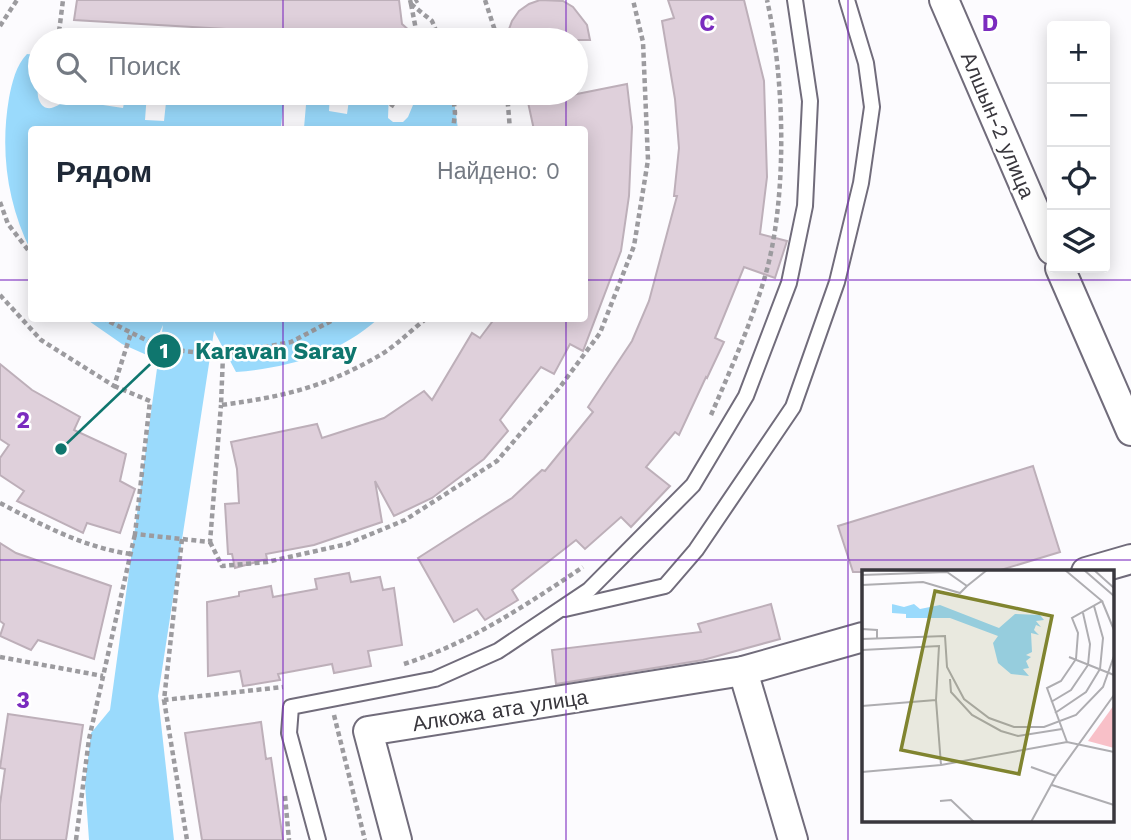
<!DOCTYPE html>
<html lang="ru">
<meta charset="utf-8">
<style>
:root{--surface:#fff;--page:#f2f2f3;--text:#1f2937;--muted:#747a83;--line:#e0e1e3}
body{margin:0;font-family:"Work Sans",sans-serif;background:var(--page);color:var(--text)}
.controls{position:absolute;right:21px;top:21px;display:grid;overflow:hidden;border-radius:7px;box-shadow:0 4px 18px #0003}
.controls button{width:63px;height:63px;display:grid;place-items:center;padding:0;border:0;border-bottom:2px solid var(--line);background:var(--surface);color:var(--text);font:35px sans-serif}
.list{margin:0;padding:0;list-style:none}
h2{display:flex;justify-content:space-between;align-items:center;height:91px;margin:0;padding:0 28px;font-size:30px}
h2 small{font-size:23px;font-weight:400;color:var(--muted)}
.icon{flex:none;width:38px;height:38px;fill:none;stroke:currentColor;stroke-width:2;stroke-linecap:round;stroke-linejoin:round}
.map{position:relative;flex:none;width:1131px;height:840px;overflow:hidden}
.search{position:absolute;background:var(--surface);box-shadow:0 4px 18px #0003;left:28px;top:28px;width:560px;height:77px;display:flex;align-items:center;gap:18px;box-sizing:border-box;padding:0 24px;border-radius:38px;color:var(--muted);font-size:26px}
.panel{position:absolute;background:var(--surface);box-shadow:0 4px 18px #0003;left:28px;top:126px;width:560px;height:196px;border-radius:7px}
.map>svg:first-child{display:block}
</style>
<div class="map">
<svg width="1131" height="840" viewBox="0 0 1131 840">
<rect width="100%" height="100%" fill="#fcfbfe"/>
<g fill="#9adafc">
<path d="M 27,54 L 36,55 C 41,70 35,89 39,100 C 45,115 59,106 66,99 L 67,93 L 84,93 L 83,102 L 123,108 L 126,93 L 147,93 L 145,120 L 164,121 L 167,93 L 190,93 L 268,104 L 270,93 L 285,93 L 281,126 L 304,128 L 307,93 L 330,93 L 329,111 L 347,114 L 350,93 L 389,93 L 388,118 L 393,122 L 403,122 L 408,117 L 418,93 L 453,93 L 458,129 L 32,130 L 31,251 C 7,203 0,151 9,98 C 12,83 16,65 27,54 Z"/>
<path d="M 86,319 L 378,319 C 339,354 287,368 236,372 L 214,331 L 158,696 L 174,840 L 89,840 L 85,784 L 91,733 L 110,710 L 163,325 L 149,356 L 122,344 Z"/>
</g>
<g fill="#dfd0db" stroke="#bdafb9" stroke-width="2">
<path d="M 77,0 L 399,0 L 402,24 L 420,40 L 363,40 L 364,37 L 74,20 Z"/>
<path d="M 540,0 L 563,1 L 573,7 L 587,25 L 590,40 L 505,40 L 512,21 L 519,11 L 529,4 Z"/>
<path d="M 668,0 L 744,0 L 764,81 L 767,177 L 760,234 L 787,241 L 775,278 L 744,267 L 715,338 L 724,342 L 707,378 L 706,377 L 679,435 L 675,432 L 646,467 L 670,486 L 631,527 L 621,517 L 585,549 L 576,540 L 512,590 L 518,600 L 485,620 L 477,609 L 454,622 L 418,558 L 512,498 L 542,470 L 545,471 L 593,412 L 588,407 L 632,341 L 649,301 L 677,196 L 674,196 L 679,148 L 675,99 L 662,21 L 674,18 Z"/>
<path d="M 627,84 L 632,127 L 629,196 L 621,251 L 583,351 L 570,344 L 554,374 L 541,367 L 500,420 L 508,431 L 484,459 L 432,498 L 394,516 L 375,481 L 382,522 L 314,545 L 266,554 L 267,559 L 235,568 L 232,554 L 228,554 L 225,504 L 239,503 L 237,469 L 231,442 L 317,424 L 322,438 L 384,418 L 424,391 L 432,400 L 472,333 L 480,338 L 495,318 L 584,318 L 584,130 L 534,130 L 526,93 L 561,93 L 557,98 Z"/>
<path d="M 0,364 L 32,390 L 80,417 L 74,430 L 126,454 L 120,481 L 135,489 L 120,533 L 87,523 L 83,533 L 17,501 L 24,491 L 0,475 L 0,458 L 9,445 L 0,439 Z"/>
<path d="M 1033,466 L 1060,552 L 994,572 L 853,572 L 838,526 Z"/>
<path d="M 0,543 L 16,553 L 111,586 L 94,659 L 38,640 L 31,650 L 0,636 L 4,624 L 0,621 Z"/>
<path d="M 349,573 L 351,582 L 380,577 L 383,590 L 394,588 L 402,645 L 368,651 L 371,666 L 334,673 L 332,664 L 278,674 L 280,680 L 243,686 L 240,671 L 208,676 L 207,602 L 239,596 L 239,592 L 271,586 L 273,597 L 317,589 L 315,579 Z"/>
<path d="M 771,604 L 780,639 L 703,660 L 556,684 L 552,650 L 701,632 L 698,624 Z"/>
<path d="M 8,714 L 83,725 L 66,840 L 0,840 L 0,804 L 5,769 L 0,768 Z"/>
<path d="M 261,722 L 266,759 L 271,758 L 283,840 L 202,840 L 185,733 Z"/>
</g>
<g fill="none" stroke-linecap="round" stroke-linejoin="round">
<g stroke="#716c7b" stroke-width="18">
<g id="lane">
<path d="M 565,609 L 665,586 L 696,550 L 793,407 L 837,282 L 861,183 L 872,107 L 866,63 L 847,0"/>
<path d="M 318,840 L 289,733 L 291,707 L 435,679 L 498,651 L 589,590 L 693,485 L 746,396 L 789,283 L 805,206 L 810,101 L 795,0"/>
</g>
</g>
<g stroke="#716c7b" stroke-width="32">
<g id="street">
<path d="M 944,0 L 1052,250"/>
<path d="M 1060,268 L 1131,431"/>
<path d="M 1086,572 L 1131,559"/>
<path d="M 743,671 L 793,840"/>
<path d="M 397,840 L 368,731 L 743,671 L 863,637"/>
</g>
</g>
<g stroke="#9c9b9f" stroke-width="4.5" stroke-dasharray="5 3.5" stroke-linecap="butt">
<path d="M 410,0 L 411,4 L 418,0"/>
<path d="M 485,0 L 498,40"/>
<path d="M 411,4 L 432,21 L 440,40"/>
<path d="M 411,4 L 418,40"/>
<path d="M 0,26 L 17,0"/>
<path d="M 58,40 L 63,0"/>
<path d="M 453,93 L 455,113 L 453,130"/>
<path d="M 507,93 L 510,130"/>
<path d="M 391,107 L 400,93"/>
<path d="M 0,202 L 8,224 L 32,255"/>
<path d="M 0,295 L 41,340 L 114,386 L 131,333"/>
<path d="M 102,318 L 164,349 L 223,355 L 291,342 L 337,318"/>
<path d="M 223,355 L 221,405 C 281,397 322,388 375,358 C 394,348 410,331 427,318"/>
<path d="M 114,386 L 150,401 L 135,534 L 210,542 L 221,405"/>
<path d="M 711,415 C 730,371 750,326 764,280 C 788,201 785,80 767,0"/>
<path d="M 0,503 C 42,525 83,547 130,554"/>
<path d="M 182,539 L 164,700 L 283,687"/>
<path d="M 210,542 L 222,566 L 267,562 L 347,544 L 405,520 L 497,461 L 560,387 L 600,333 L 634,246 L 648,160 L 643,42 L 633,0"/>
<path d="M 0,657 L 103,676"/>
<path d="M 404,664 C 470,643 526,605 583,567"/>
<path d="M 164,700 L 187,840"/>
<path d="M 334,715 L 365,840"/>
<path d="M 285,796 L 289,840"/>
<path d="M 76,840 L 89,739 L 135,534"/>
</g>
<use href="#lane" stroke="#fff" stroke-width="14"/>
<use href="#street" stroke="#fff" stroke-width="28"/>
</g>
<path fill="none" stroke="#7b2cbf" stroke-width="2" stroke-opacity="0.55" d="M 283,0 L 283,40M 566,0 L 566,40M 848,0 L 848,840M 283,93 L 283,130M 566,93 L 566,130M 0,280 L 32,280M 584,280 L 1131,280M 283,318 L 283,840M 566,318 L 566,840M 0,560 L 1131,560"/>
<g text-anchor="middle" dominant-baseline="central" stroke-width="5" stroke-linejoin="round" paint-order="stroke">
<g font-size="21" fill="#39373d" stroke="#fff">
<text transform="translate(998 125) rotate(67)">Алшын-2 улица</text>
<text transform="translate(500 710) rotate(-9)">Алкожа ата улица</text>
</g>
</g>
<g transform="translate(862 570)">
<rect width="252" height="252" fill="#fcfbfe"/>
<path d="M 252,135 L 252,178 L 226,171 Z" fill="#f8c0c8"/>
<path d="M 22,32 L 42,37 L 52,34 L 58,39 L 78,35 L 137,58 L 153,44 L 178,45 L 182,50 L 174,51 L 179,57 L 174,55 L 172,60 L 177,65 L 169,63 L 170,82 L 164,85 L 169,87 L 164,91 L 167,98 L 161,99 L 167,106 L 149,104 L 136,93 L 131,73 L 136,66 L 88,48 L 44,48 L 44,44 L 30,43 L 30,34 Z" fill="#9adafc"/>
<path fill="none" stroke="#aeadb1" stroke-width="2" d="M 203,0 L 240,31 L 210,48 L 216,63 L 214,89 L 199,111 L 185,118 L 205,172M 222,0 L 252,26M 232,0 L 252,18M 0,5 L 85,2 L 105,16 L 125,0M 0,15 L 61,12 L 98,23 L 105,16M 240,31 L 252,60M 0,59 L 15,60 L 15,69M 0,69 L 83,66 L 85,97 L 102,129 L 127,148 L 152,157 L 182,157 L 214,145 L 241,117 L 252,86M 0,80 L 77,76 L 74,130 L 79,195M 207,87 L 252,105M 88,109 L 89,122 L 110,145 L 139,161 L 156,166 L 200,159M 189,132 L 209,120 L 226,95 L 228,74 L 221,43M 0,136 L 74,130M 193,143 L 224,122 L 238,99 L 241,68 L 232,36M 169,197 L 194,206M 0,202 L 79,195 L 205,172 L 252,182M 190,215 L 252,235M 78,231 L 89,230 L 112,252M 169,252 L 194,206 L 252,125"/>
<path fill="#80842f" fill-opacity="0.15" stroke="#80842f" stroke-width="3.5" d="M 73,21 L 190,46 L 157,204 L 39,180 Z"/>
<rect width="252" height="252" fill="none" stroke="#39373d" stroke-width="3.5"/>
</g>
<g font-size="23" text-anchor="middle" font-weight="bold" fill="#7b2cbf" stroke="#fff" stroke-width="5" stroke-linejoin="round" paint-order="stroke">
<text x="707" y="31">C</text>
<text x="990" y="31">D</text>
<text x="23" y="428">2</text>
<text x="23" y="708">3</text>
</g>
<path fill="none" stroke="#0f766e" stroke-width="2.5" d="M61 449L164 351"/>
<g fill="#0f766e" stroke="#fff" stroke-width="2.5">
<circle cx="61" cy="449" r="7"/>
<circle cx="164" cy="351" r="18"/>
</g>
<g font-size="21" text-anchor="middle" font-weight="bold" fill="#fff">
<text x="164" y="358">1</text>
</g>
<g font-size="23" text-anchor="middle" font-weight="bold" fill="#0f766e" stroke="#fff" stroke-width="5" stroke-linejoin="round" paint-order="stroke">
<text x="276" y="359">Karavan Saray</text>
</g>
</svg>
<div class="controls">
<button>+</button>
<button>−</button>
<button><svg class="icon" aria-label="locate" viewBox="0 0 24 24"><circle cx="12" cy="12" r="6"/><path d="M12 2v4M12 18v4M2 12h4M18 12h4"/></svg></button>
<button><svg class="icon" aria-label="layers" viewBox="0 0 24 24"><path d="M12 4l9 5-9 5-9-5zM3 14l9 5 9-5"/></svg></button>
</div>
<div class="search"><svg class="icon" aria-label="search" viewBox="0 0 24 24"><circle cx="10" cy="10" r="6"/><path d="M15 15l6 6"/></svg>Поиск</div>
<section class="panel">
<h2>Рядом<small>Найдено: 0</small></h2>
<ul class="list">
</ul>
</section>
</div>
